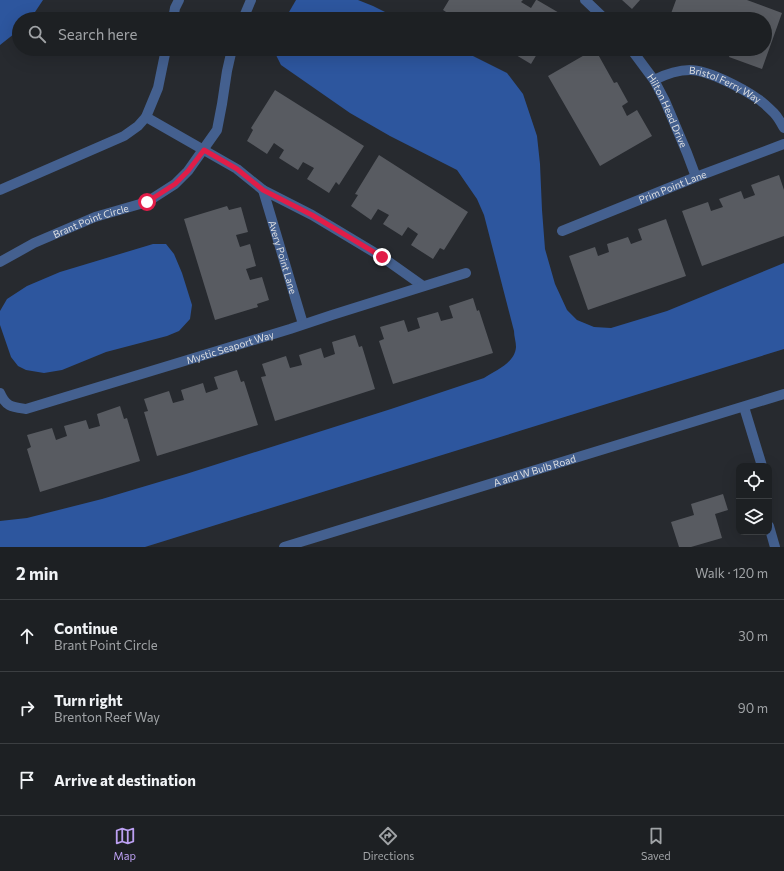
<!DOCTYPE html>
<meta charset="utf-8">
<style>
:root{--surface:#1d2023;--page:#25282b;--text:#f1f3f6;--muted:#a0a3a6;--line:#3b3e41;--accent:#bca0f2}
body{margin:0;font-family:Commissioner,sans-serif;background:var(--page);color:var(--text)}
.controls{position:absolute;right:12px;bottom:12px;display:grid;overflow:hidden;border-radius:8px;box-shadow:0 4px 16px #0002}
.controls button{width:36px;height:36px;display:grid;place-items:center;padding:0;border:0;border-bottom:1px solid var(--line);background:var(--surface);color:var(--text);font:20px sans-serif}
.stop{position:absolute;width:12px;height:12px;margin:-9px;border:3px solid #e11d48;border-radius:50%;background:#fff}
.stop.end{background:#e11d48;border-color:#fff;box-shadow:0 1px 4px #0008}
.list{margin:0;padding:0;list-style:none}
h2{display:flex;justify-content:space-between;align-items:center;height:52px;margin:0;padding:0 16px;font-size:17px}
h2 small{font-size:13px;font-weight:400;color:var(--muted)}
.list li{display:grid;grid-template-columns:26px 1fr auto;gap:12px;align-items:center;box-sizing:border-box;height:72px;padding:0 16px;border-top:1px solid var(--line)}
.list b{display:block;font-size:15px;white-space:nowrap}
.list p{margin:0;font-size:13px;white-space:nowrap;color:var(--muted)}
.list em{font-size:13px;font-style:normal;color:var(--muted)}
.icon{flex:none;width:22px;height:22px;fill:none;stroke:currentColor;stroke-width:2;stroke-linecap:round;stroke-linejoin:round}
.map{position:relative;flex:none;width:784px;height:547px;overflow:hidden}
.search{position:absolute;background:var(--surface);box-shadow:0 4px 16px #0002;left:12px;right:12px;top:12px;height:44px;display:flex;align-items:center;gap:10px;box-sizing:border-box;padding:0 14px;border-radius:22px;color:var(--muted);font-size:15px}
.sheet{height:268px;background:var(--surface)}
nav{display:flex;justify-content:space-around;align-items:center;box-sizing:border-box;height:56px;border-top:1px solid var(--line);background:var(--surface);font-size:11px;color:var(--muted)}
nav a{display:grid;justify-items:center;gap:2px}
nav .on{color:var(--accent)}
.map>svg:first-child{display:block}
</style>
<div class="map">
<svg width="784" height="547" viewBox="0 0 784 547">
<rect width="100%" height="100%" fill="#272a2f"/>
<g fill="#2d569e">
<path d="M 0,0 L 43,0 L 35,12 L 27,19 L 19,19 L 19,30 L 0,45 Z"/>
<path d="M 296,0 L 358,0 L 373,6 L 399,19 L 285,19 Z"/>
<path d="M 276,49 L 459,49 L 507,73 L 523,94 L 537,136 L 540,164 L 542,210 L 545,249 L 555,284 L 567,310 L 577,320 L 594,327 L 611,328 L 667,311 L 784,263 L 784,349 L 145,547 L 0,547 L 0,521 L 27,518 L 102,499 L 186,474 L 391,409 L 484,378 C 496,370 515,363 516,347 C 516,342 514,336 514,331 L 484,215 L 477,199 L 457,170 L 390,136 L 350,113 L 281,65 L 276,55 Z"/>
<path d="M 153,244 L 166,244 L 174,254 L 182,273 L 192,305 L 190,319 L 179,331 L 167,336 L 106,352 L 62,370 L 44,373 L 26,370 L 18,366 L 11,357 L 0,325 L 0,311 L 7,299 L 27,286 L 60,272 Z"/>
</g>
<g fill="#585b61">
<path d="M 449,0 L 523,0 L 521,2 L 531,8 L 536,0 L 537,0 L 561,14 L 558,19 L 457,19 L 443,10 Z"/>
<path d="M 622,0 L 640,0 L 632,9 Z"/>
<path d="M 676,0 L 747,0 L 782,13 L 762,69 L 729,57 L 730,54 L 717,49 L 765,49 L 765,19 L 669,19 Z"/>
<path d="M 506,49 L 540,49 L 531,64 Z"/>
<path d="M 595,49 L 614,83 L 617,82 L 628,102 L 622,106 L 627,116 L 637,110 L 652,136 L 600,166 L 548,76 Z"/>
<path d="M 275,90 L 364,146 L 339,185 L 336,182 L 329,193 L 307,179 L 314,168 L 303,162 L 298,170 L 279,158 L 284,150 L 274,143 L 267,154 L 247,141 L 253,130 L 251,128 Z"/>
<path d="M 379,155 L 468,212 L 444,250 L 440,248 L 433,259 L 411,245 L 418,234 L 408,227 L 402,236 L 383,224 L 389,215 L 378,209 L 371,220 L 351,206 L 358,195 L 355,194 Z"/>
<path d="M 779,175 L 784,190 L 784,236 L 702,266 L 682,211 L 708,202 L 711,211 L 723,207 L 719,199 L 741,191 L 744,199 L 755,195 L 751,185 Z"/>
<path d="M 227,206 L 229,210 L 241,207 L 248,232 L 236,235 L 240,247 L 250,244 L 256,266 L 246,269 L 250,280 L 262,277 L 269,300 L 257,304 L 258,307 L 215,320 L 184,219 Z"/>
<path d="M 666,219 L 686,276 L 588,310 L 569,256 L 595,247 L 598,256 L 609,252 L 607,244 L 628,237 L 631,244 L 642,240 L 638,229 Z"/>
<path d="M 473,298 L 477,311 L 479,310 L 493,353 L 393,384 L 379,341 L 384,339 L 380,327 L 404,320 L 408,332 L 420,328 L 417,318 L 438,312 L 441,321 L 453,318 L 449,306 Z"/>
<path d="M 355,335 L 359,347 L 362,346 L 375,389 L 275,421 L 261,377 L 266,376 L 262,364 L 286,356 L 290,368 L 302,365 L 299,355 L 321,348 L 324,358 L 335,354 L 332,342 Z"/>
<path d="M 237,370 L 241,382 L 244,381 L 258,425 L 157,456 L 144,412 L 148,411 L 144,399 L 169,391 L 173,403 L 184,400 L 181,390 L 203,383 L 206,393 L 218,389 L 214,377 Z"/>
<path d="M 120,406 L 124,419 L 127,418 L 140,461 L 40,492 L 27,449 L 31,447 L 27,435 L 52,428 L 56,440 L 67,436 L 64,426 L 86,420 L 89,429 L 100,426 L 97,414 Z"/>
<path d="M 723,494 L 728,510 L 715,514 L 722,538 L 691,547 L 679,547 L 671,522 L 694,515 L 691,504 Z"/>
</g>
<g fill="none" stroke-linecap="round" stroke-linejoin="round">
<g stroke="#44608f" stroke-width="10">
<path d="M 585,0 L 605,19"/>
<path d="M 173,19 L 175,8 L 179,0"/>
<path d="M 243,19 L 251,0"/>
<path id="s1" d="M 631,49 L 654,80 L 665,101 L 687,153 L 696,177"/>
<path id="s2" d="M 654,80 C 666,74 677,70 690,70 C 708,70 742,88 758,99 C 763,102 769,108 774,113 C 778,117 781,123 784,128"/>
<path d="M 146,117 L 237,169 L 263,190 L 312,215 L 382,257 L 423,286"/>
<path d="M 0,190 L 124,136 L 138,126 L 146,117 L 158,88 L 166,49"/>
<path id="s3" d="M 263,190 L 303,324"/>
<path id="s4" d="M 562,231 L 696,177 L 784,144"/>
<path id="s5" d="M 0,262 L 34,243 L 95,217 L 147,202 L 175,184 L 188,171 L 217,130 L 222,104 L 227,71 L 232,49"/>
<path id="s6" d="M 0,393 C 6,407 12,407 26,409 L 290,329 L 332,315 L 466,273"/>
<path d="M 744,407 L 762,466"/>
<path d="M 769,526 L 775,547"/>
<path id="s7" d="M 284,547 L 784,394"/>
</g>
</g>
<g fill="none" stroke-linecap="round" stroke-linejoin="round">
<path stroke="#e11d48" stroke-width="5" d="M 147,202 L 175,184 L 188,171 L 204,150 L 237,169 L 263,190 L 312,215 L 382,257"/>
</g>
<g text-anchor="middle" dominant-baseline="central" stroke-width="3.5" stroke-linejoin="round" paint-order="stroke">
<g font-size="10" fill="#dcdee1" stroke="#111315">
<text stroke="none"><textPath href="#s2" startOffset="76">Bristol Ferry Way</textPath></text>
<text stroke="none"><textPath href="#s1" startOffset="72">Hilton Head Drive</textPath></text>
<text stroke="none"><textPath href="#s4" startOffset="119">Prim Point Lane</textPath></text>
<text stroke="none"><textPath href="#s5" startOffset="100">Brant Point Circle</textPath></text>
<text stroke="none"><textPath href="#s3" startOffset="70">Avery Point Lane</textPath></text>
<text stroke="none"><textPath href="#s6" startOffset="246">Mystic Seaport Way</textPath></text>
<text stroke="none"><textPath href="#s7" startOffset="262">A and W Bulb Road</textPath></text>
</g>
</g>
</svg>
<div class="controls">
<button><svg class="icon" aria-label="locate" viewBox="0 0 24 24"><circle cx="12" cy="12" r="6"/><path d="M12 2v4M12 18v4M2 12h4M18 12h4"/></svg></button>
<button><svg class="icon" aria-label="layers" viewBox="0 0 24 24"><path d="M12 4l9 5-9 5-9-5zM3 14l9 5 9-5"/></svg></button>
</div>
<div class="stop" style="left:147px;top:202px"></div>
<div class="stop end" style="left:382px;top:257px"></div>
<div class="search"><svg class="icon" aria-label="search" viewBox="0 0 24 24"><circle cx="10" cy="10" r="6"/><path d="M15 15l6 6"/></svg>Search here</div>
</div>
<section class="sheet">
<h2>2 min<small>Walk · 120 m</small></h2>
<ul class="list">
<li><svg class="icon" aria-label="ahead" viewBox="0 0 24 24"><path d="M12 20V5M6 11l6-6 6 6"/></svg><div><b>Continue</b><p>Brant Point Circle</p></div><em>30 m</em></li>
<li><svg class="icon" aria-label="right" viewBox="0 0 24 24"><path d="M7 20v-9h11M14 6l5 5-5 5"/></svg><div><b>Turn right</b><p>Brenton Reef Way</p></div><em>90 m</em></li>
<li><svg class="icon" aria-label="arrive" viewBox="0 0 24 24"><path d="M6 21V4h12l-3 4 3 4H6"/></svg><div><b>Arrive at destination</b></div></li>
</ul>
</section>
<nav>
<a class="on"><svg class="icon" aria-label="map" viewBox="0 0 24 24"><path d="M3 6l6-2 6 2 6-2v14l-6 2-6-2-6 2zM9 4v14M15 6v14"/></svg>Map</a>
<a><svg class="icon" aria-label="directions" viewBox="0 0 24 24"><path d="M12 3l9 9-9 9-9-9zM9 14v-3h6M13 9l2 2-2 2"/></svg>Directions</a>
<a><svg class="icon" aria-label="saved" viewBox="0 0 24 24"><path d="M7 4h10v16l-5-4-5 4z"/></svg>Saved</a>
</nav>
